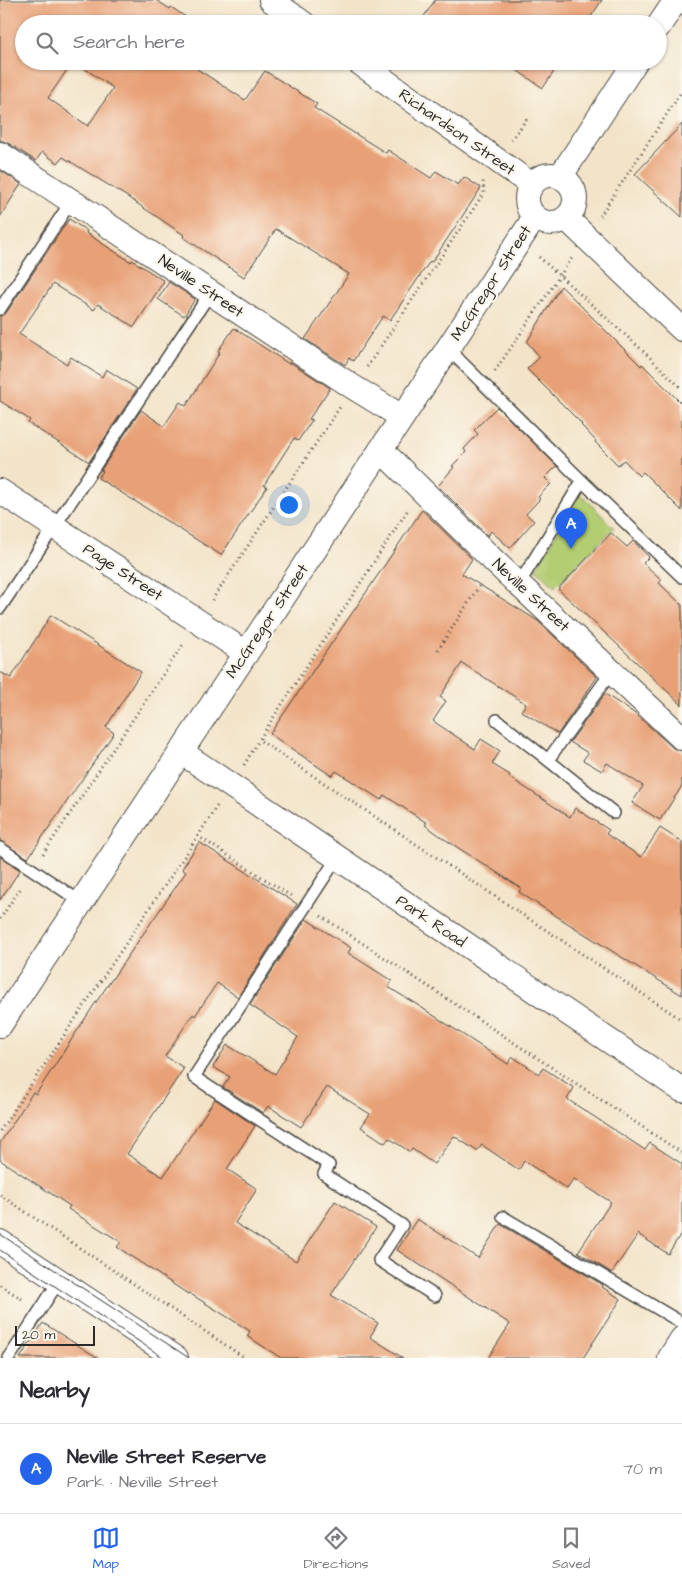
<!DOCTYPE html>
<meta charset="utf-8">
<style>
:root{--surface:#fff;--page:#f7f7f7;--text:#2b2b33;--muted:#7c7c81;--line:#e1e1e2;--accent:#2563eb}
body{margin:0;font-family:"Architects Daughter",sans-serif;background:var(--page);color:var(--text)}
.scale{position:absolute;left:15px;bottom:12px;width:80px;box-sizing:border-box;padding-left:5px;border:2px solid #2b2b2b;border-top:0;font-size:14px;line-height:18px;white-space:nowrap;color:#2b2b2b;-webkit-text-stroke:4px #fbf7ec;paint-order:stroke}
.you{position:absolute;left:288px;top:504px;width:18px;height:18px;margin:-12px;border:4px solid #fff;border-radius:50%;background:#1a73e8;box-shadow:0 0 0 8px #1a73e833}
.badge{display:grid;place-items:center;width:32px;height:32px;border-radius:50%;background:var(--accent);color:#fff;font-size:16px;font-weight:700}
.pin{position:absolute;translate:-50% -41px;filter:drop-shadow(0 1px 2px #0008)}
.pin::after{content:'';position:absolute;top:26px;width:18px;height:15px;background:inherit;clip-path:polygon(0 0,100% 0,50% 100%)}
.list{margin:0;padding:0;list-style:none}
h2{display:flex;justify-content:space-between;align-items:center;height:65px;margin:0;padding:0 20px;font-size:21px}
h2 small{font-size:16px;font-weight:400;color:var(--muted)}
.list li{display:grid;grid-template-columns:32px 1fr auto;gap:15px;align-items:center;box-sizing:border-box;height:90px;padding:0 20px;border-top:1px solid var(--line)}
.list b{display:block;font-size:19px;white-space:nowrap}
.list p{margin:0;font-size:16px;white-space:nowrap;color:var(--muted)}
.list em{font-size:16px;font-style:normal;color:var(--muted)}
.icon{flex:none;width:28px;height:28px;fill:none;stroke:currentColor;stroke-width:2;stroke-linecap:round;stroke-linejoin:round}
.map{position:relative;flex:none;width:682px;height:1358px;overflow:hidden}
.search{position:absolute;background:var(--surface);box-shadow:0 1px 4px #0004;left:15px;right:15px;top:15px;height:55px;display:flex;align-items:center;gap:12px;box-sizing:border-box;padding:0 18px;border-radius:28px;color:var(--muted);font-size:19px}
.sheet{height:155px;background:var(--surface)}
nav{display:flex;justify-content:space-around;align-items:center;box-sizing:border-box;height:70px;border-top:1px solid var(--line);background:var(--surface);font-size:14px;color:var(--muted)}
nav a{display:grid;justify-items:center;gap:2px}
nav .on{color:var(--accent)}
.map>svg:first-child{display:block}
</style>
<div class="map">
<svg width="682" height="1358" viewBox="0 0 682 1358">
<rect width="100%" height="100%" fill="#fbf7ec"/>
<filter id="ink" filterUnits="userSpaceOnUse"><feTurbulence type="fractalNoise" baseFrequency=".02" numOctaves="2"/><feDisplacementMap in="SourceGraphic" scale="10" xChannelSelector="R" yChannelSelector="G"/><feConvolveMatrix kernelMatrix="1 2 1 2 8 2 1 2 1" color-interpolation-filters="sRGB"/></filter>
<filter id="wash" filterUnits="userSpaceOnUse"><feTurbulence type="fractalNoise" baseFrequency=".0096" numOctaves="4" result="noise"/><feDisplacementMap in="SourceGraphic" scale="20" xChannelSelector="R" yChannelSelector="G"/><feGaussianBlur stdDeviation="1.12" result="paint"/><feColorMatrix in="noise" values="0 0 0 0 0 0 0 0 0 0 0 0 0 0 0 0 0 1.4 0 .05"/><feComposite in="paint" operator="in"/></filter>
<g filter="url(#wash)">
<rect width="100%" height="100%" fill="#f3e4c9"/>
<path fill="#b3cd72" stroke="#6f7c4e" d="M 580,493 L 614,528 L 555,587 L 536,569 Z"/>
<g id="blocks">
<g fill="#e8a177">
<path d="M 0,0 L 156,0 L 170,9 L 171,7 L 196,24 L 24,24 L 24,61 L 73,61 L 48,98 L 88,126 L 113,88 L 74,61 L 203,61 L 197,69 L 245,100 L 265,71 L 317,104 L 314,108 L 386,153 L 388,150 L 431,178 L 436,171 L 458,185 L 464,177 L 481,188 L 432,262 L 430,261 L 390,320 L 383,316 L 353,361 L 349,358 L 345,365 L 305,339 L 349,274 L 276,229 L 244,277 L 183,237 L 184,235 L 126,196 L 63,157 L 58,163 L 42,152 L 36,161 L 8,143 L 0,140 Z"/>
<path d="M 435,0 L 602,0 L 586,24 L 419,24 Z"/>
<path d="M 503,61 L 561,61 L 543,88 Z"/>
<path d="M 682,124 L 682,217 L 635,174 Z"/>
<path d="M 0,170 L 21,184 L 0,217 Z"/>
<path d="M 69,219 L 87,231 L 86,233 L 131,262 L 132,260 L 164,281 L 134,327 L 98,304 L 94,310 L 53,284 L 19,334 L 67,364 L 71,357 L 102,377 L 106,369 L 137,389 L 89,462 L 28,423 L 30,420 L 0,401 L 0,316 L 6,313 Z"/>
<path d="M 169,282 L 195,299 L 184,316 L 158,299 Z"/>
<path d="M 561,286 L 641,366 L 642,364 L 682,404 L 682,511 L 643,472 L 639,476 L 624,460 L 618,465 L 595,442 L 596,441 L 581,425 L 582,424 L 527,369 L 540,357 L 527,342 Z"/>
<path d="M 234,328 L 289,364 L 290,362 L 330,388 L 309,419 L 312,420 L 298,441 L 294,438 L 264,485 L 267,487 L 221,555 L 98,478 L 103,471 L 101,470 L 141,410 L 164,426 L 180,402 L 186,406 L 220,352 L 218,351 Z"/>
<path d="M 497,407 L 557,466 L 545,478 L 551,484 L 538,497 L 540,499 L 526,514 L 534,521 L 510,548 L 491,531 L 488,536 L 438,486 L 454,467 L 452,466 L 466,452 L 464,449 L 478,434 L 474,430 Z"/>
<path d="M 422,510 L 472,559 L 462,574 L 538,621 L 597,677 L 558,734 L 521,711 L 526,704 L 462,663 L 440,697 L 446,701 L 433,721 L 475,749 L 481,739 L 500,751 L 492,764 L 510,775 L 509,777 L 570,817 L 575,808 L 609,830 L 606,834 L 641,857 L 660,828 L 682,842 L 682,995 L 553,914 L 519,892 L 521,888 L 446,840 L 425,825 L 427,823 L 384,795 L 381,800 L 336,771 L 332,776 L 270,734 Z"/>
<path d="M 611,533 L 627,547 L 633,541 L 649,557 L 643,563 L 662,580 L 659,583 L 682,605 L 682,705 L 558,589 Z"/>
<path d="M 51,615 L 141,672 L 106,727 L 114,733 L 28,858 L 0,841 L 0,672 L 11,678 Z"/>
<path d="M 605,694 L 637,715 L 673,748 L 682,751 L 682,786 L 660,820 L 632,803 L 643,786 L 607,763 L 602,771 L 583,760 L 588,753 L 570,742 Z"/>
<path d="M 199,842 L 297,904 L 238,997 L 217,983 L 195,1016 L 193,1014 L 165,1056 L 184,1068 L 127,1154 L 163,1177 L 215,1099 L 255,1126 L 227,1169 L 257,1189 L 235,1223 L 296,1261 L 335,1201 L 376,1227 L 331,1295 L 378,1323 L 370,1337 L 403,1358 L 281,1358 L 247,1336 L 250,1331 L 189,1293 L 188,1294 L 117,1247 L 121,1242 L 68,1209 L 70,1206 L 0,1160 L 0,1143 L 33,1092 L 36,1094 L 92,1008 L 186,872 L 182,869 Z"/>
<path d="M 0,857 L 20,870 L 0,900 Z"/>
<path d="M 306,919 L 351,948 L 348,953 L 392,981 L 388,987 L 416,1004 L 508,1064 L 513,1057 L 539,1074 L 543,1068 L 574,1088 L 567,1099 L 645,1150 L 650,1143 L 682,1164 L 682,1232 L 668,1254 L 638,1234 L 612,1273 L 578,1252 L 611,1202 L 574,1179 L 567,1189 L 524,1161 L 519,1170 L 482,1145 L 477,1151 L 454,1136 L 434,1164 L 412,1149 L 410,1152 L 389,1138 L 385,1143 L 361,1127 L 370,1114 L 327,1087 L 301,1127 L 268,1106 L 263,1113 L 223,1087 L 230,1077 L 213,1067 L 227,1045 L 275,1074 L 298,1037 L 250,1005 Z"/>
<path d="M 417,1219 L 478,1258 L 500,1224 L 603,1285 L 602,1287 L 621,1299 L 583,1358 L 488,1358 L 510,1324 L 397,1250 Z"/>
<path d="M 43,1323 L 98,1358 L 20,1358 Z"/>
</g>
</g>
</g>
<g filter="url(#ink)">
<use href="#blocks" fill-opacity="0" stroke="#494743" stroke-width="1"/>
<g fill="none" stroke-linecap="round" stroke-linejoin="round">
<g stroke="#494743" stroke-width="14">
<g id="service">
<path d="M 0,309 L 72,200"/>
<path d="M 448,349 L 582,481 L 682,577"/>
<path d="M 519,584 L 582,481"/>
<path d="M 0,608 L 211,292"/>
<path d="M 497,720 L 548,760 L 612,671"/>
<path d="M 548,760 L 614,813"/>
<path d="M 0,848 L 81,902"/>
<path d="M 337,858 L 194,1077 L 329,1165 L 324,1174 L 402,1225 L 379,1260 L 435,1296"/>
<path d="M 503,1217 L 682,1323"/>
<path d="M 9,1358 L 59,1281"/>
</g>
</g>
<g stroke="#494743" stroke-width="26">
<g id="minor">
<path d="M 271,0 L 304,24"/>
<path d="M 658,27 L 676,0"/>
<path d="M 357,61 L 532,185"/>
<path d="M 0,154 L 353,387 L 402,417"/>
<circle cx="551" cy="199" r="24"/>
<path d="M 560,177 L 636,61"/>
<path d="M 566,218 L 682,329"/>
<path d="M 381,450 L 495,562 L 682,738"/>
<path d="M 0,491 L 246,653"/>
<path d="M 181,752 L 682,1090"/>
<path d="M 0,1025 L 535,217"/>
<path d="M 0,1242 L 176,1358"/>
<path d="M 670,1358 L 682,1339"/>
</g>
</g>
<g stroke="#494743" stroke-width="3" stroke-dasharray="1 4" stroke-linecap="butt">
<path d="M 511,140 L 529,116"/>
<path d="M 600,216 L 682,91"/>
<path d="M 539,257 L 642,350 L 682,389"/>
<path d="M 367,367 L 484,193 L 483,181"/>
<path d="M 495,371 L 572,258"/>
<path d="M 407,511 L 259,740 L 682,1020"/>
<path d="M 212,600 L 340,407"/>
<path d="M 438,650 L 481,583"/>
<path d="M 244,765 L 259,740"/>
<path d="M 217,806 L 198,836 L 291,896"/>
<path d="M 43,854 L 184,643"/>
<path d="M 321,916 L 682,1153"/>
<path d="M 0,919 L 22,886"/>
<path d="M 0,1131 L 198,836"/>
<path d="M 0,1195 L 245,1358"/>
<path d="M 0,1285 L 25,1301"/>
</g>
<use href="#service" stroke="#fff" stroke-width="11"/>
<use href="#minor" stroke="#fff" stroke-width="24"/>
<g stroke="#2b2b2b" stroke-width="1">
<path d="M 0,1234 L 189,1358"/>
<path d="M 0,1250 L 164,1358"/>
</g>
</g>
</g>
<g text-anchor="middle" dominant-baseline="central" stroke-width="4.5" stroke-linejoin="round" paint-order="stroke">
<g font-size="16" fill="#2b2b2b" stroke="#fbf7ec">
<text transform="translate(457 132) rotate(35)">Richardson Street</text>
<text transform="translate(491 283) rotate(-57)">McGregor Street</text>
<text transform="translate(201 286) rotate(34)">Neville Street</text>
<text transform="translate(123 572) rotate(33)">Page Street</text>
<text transform="translate(531 595) rotate(43)">Neville Street</text>
<text transform="translate(267 621) rotate(-56)">McGregor Street</text>
<text transform="translate(431 921) rotate(34)">Park Road</text>
</g>
</g>
</svg>
<div class="scale">20 m</div>
<div class="you"></div>
<div class="pin badge" style="left:571px;top:549px">A</div>
<div class="search"><svg class="icon" aria-label="search" viewBox="0 0 24 24"><circle cx="10" cy="10" r="6"/><path d="M15 15l6 6"/></svg>Search here</div>
</div>
<section class="sheet">
<h2>Nearby<small></small></h2>
<ul class="list">
<li><span class="badge">A</span><div><b>Neville Street Reserve</b><p>Park · Neville Street</p></div><em>70 m</em></li>
</ul>
</section>
<nav>
<a class="on"><svg class="icon" aria-label="map" viewBox="0 0 24 24"><path d="M3 6l6-2 6 2 6-2v14l-6 2-6-2-6 2zM9 4v14M15 6v14"/></svg>Map</a>
<a><svg class="icon" aria-label="directions" viewBox="0 0 24 24"><path d="M12 3l9 9-9 9-9-9zM9 14v-3h6M13 9l2 2-2 2"/></svg>Directions</a>
<a><svg class="icon" aria-label="saved" viewBox="0 0 24 24"><path d="M7 4h10v16l-5-4-5 4z"/></svg>Saved</a>
</nav>
